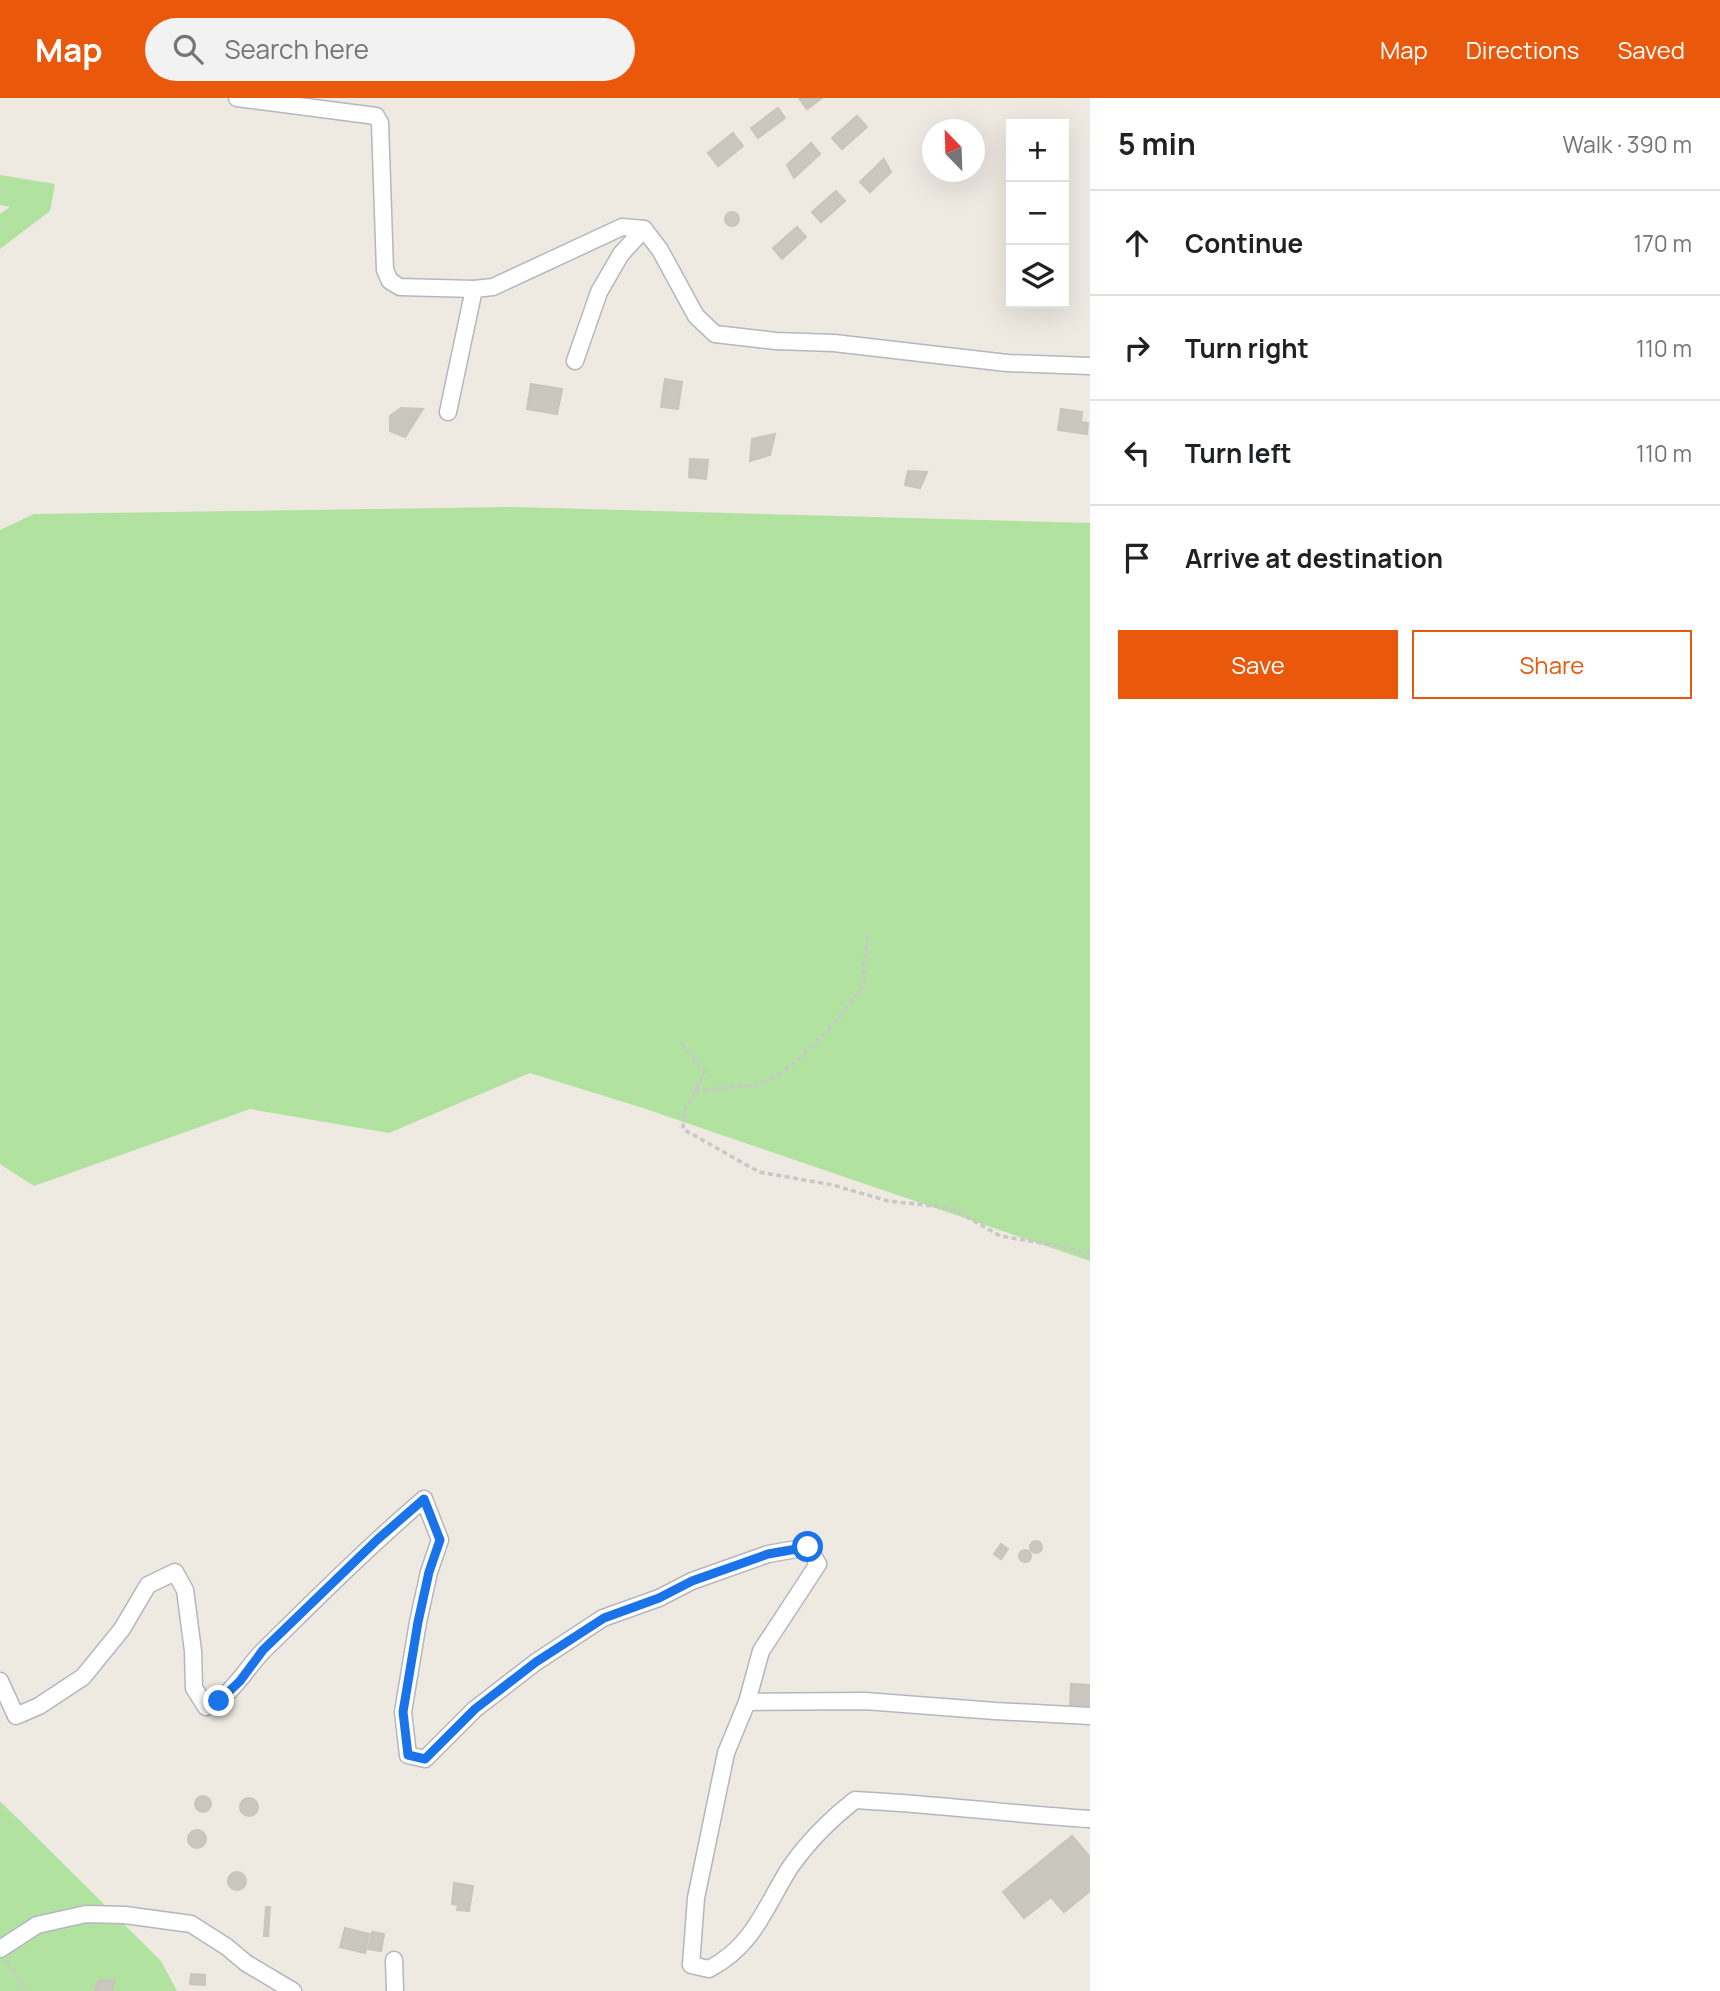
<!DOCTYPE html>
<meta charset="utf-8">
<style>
:root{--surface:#fff;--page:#f2f2f2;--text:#202124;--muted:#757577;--line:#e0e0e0;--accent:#ea580c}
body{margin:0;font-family:Manrope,sans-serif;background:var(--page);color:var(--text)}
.controls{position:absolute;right:21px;top:21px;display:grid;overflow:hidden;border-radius:0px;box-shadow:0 7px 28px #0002}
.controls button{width:63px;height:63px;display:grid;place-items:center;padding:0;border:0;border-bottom:2px solid var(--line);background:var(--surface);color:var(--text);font:35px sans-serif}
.compass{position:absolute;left:922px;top:21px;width:63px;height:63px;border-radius:50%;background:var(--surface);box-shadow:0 7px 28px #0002;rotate:337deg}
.stop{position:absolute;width:21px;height:21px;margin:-16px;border:5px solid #1a73e8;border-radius:50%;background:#fff}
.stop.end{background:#1a73e8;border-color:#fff;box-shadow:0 2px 7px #0008}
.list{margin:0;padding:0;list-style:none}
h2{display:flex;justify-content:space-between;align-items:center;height:91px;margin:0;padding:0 28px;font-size:30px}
h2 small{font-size:23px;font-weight:400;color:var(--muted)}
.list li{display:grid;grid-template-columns:46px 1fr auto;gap:21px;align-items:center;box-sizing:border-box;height:105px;padding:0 28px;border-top:2px solid var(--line)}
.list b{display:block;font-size:26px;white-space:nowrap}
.list em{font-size:23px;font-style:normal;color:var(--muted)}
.actions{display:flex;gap:14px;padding:21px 28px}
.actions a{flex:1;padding:16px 0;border:2px solid var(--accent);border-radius:0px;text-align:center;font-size:24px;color:var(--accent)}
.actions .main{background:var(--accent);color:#fff}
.icon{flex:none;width:38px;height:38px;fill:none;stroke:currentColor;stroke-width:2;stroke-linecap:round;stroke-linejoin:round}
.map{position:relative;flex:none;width:1090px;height:1893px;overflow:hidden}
header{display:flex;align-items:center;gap:42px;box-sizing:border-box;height:98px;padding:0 35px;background:var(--accent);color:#fff}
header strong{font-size:33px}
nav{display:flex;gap:38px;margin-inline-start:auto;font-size:24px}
.search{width:490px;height:63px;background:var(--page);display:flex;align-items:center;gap:18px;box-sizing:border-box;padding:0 24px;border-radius:38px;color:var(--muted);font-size:26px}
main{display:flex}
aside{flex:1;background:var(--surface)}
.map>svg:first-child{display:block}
</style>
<header>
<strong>Map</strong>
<div class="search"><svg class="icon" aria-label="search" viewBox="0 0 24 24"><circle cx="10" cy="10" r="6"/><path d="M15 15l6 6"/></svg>Search here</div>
<nav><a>Map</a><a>Directions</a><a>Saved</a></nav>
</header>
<main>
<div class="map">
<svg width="1090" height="1893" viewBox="0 0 1090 1893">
<rect width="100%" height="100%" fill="#eee9e1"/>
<g fill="#b2e2a0">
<path d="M 0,77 L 55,86 L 50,113 L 0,151 L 0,116 L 10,109 L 0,107 Z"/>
<path d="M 514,409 L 1090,425 L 1090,1163 L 643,1010 L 530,975 L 389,1035 L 250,1011 L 34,1088 L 0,1066 L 0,432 L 34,416 Z"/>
<path d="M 0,1703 L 161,1863 L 177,1893 L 0,1893 Z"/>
</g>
<g fill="#cac7bf" stroke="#cac5ba" stroke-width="2">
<path d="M 799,0 L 822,0 L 807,11 Z"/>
<path d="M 778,10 L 785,20 L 758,40 L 751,30 Z"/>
<path d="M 857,18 L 867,29 L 842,51 L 832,40 Z"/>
<path d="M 733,35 L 743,48 L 718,68 L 708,55 Z"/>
<path d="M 811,45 L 820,56 L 794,80 L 787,67 Z"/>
<path d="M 884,61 L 891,74 L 870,94 L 860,84 Z"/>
<path d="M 836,93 L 845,103 L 821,124 L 812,114 Z"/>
<circle cx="732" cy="121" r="7"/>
<path d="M 797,129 L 806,139 L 782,161 L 773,150 Z"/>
<path d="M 665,281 L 682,284 L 678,311 L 661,309 Z"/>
<path d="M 531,286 L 562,291 L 557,316 L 527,311 Z"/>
<path d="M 401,310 L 423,311 L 405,339 L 390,333 L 390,318 Z"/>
<path d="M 1061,311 L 1082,314 L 1081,324 L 1088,325 L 1087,336 L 1058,332 Z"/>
<path d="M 775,336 L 770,357 L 750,363 L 752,341 Z"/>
<path d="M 690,361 L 708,362 L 706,381 L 689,379 Z"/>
<path d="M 908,373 L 927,374 L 920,390 L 905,387 Z"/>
<circle cx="1036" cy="1449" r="6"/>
<path d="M 1001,1446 L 1008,1451 L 1001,1461 L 994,1456 Z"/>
<circle cx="1025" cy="1458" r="6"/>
<path d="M 1071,1586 L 1090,1587 L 1090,1610 L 1070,1610 Z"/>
<circle cx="203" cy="1706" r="8"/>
<circle cx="249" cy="1709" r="9"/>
<circle cx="197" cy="1741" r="9"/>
<path d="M 1072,1738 L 1090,1759 L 1090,1793 L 1064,1814 L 1051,1799 L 1024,1820 L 1003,1794 Z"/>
<circle cx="237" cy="1783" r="9"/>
<path d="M 454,1785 L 473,1788 L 469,1813 L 457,1812 L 458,1807 L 452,1806 Z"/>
<path d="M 266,1809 L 270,1809 L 268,1838 L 264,1838 Z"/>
<path d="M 345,1830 L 369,1836 L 365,1855 L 340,1849 Z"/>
<path d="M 372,1834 L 384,1836 L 381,1853 L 368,1851 Z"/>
<path d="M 191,1876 L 205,1877 L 205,1887 L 190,1886 Z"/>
<path d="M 115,1882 L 112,1893 L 95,1893 L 98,1883 Z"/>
</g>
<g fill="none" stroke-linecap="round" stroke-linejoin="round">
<g stroke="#b4b6c0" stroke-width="19">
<g id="minor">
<path d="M 237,0 L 376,18 L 380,25 L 385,172 L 390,183 L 400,189 L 474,191"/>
<path d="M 575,263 L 599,194 L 621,156 L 644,131"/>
<path d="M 448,314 L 474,191 L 493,189 L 622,129 L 644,131 L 660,152 L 696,218 L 715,236 L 776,243 L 834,245 L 1007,265 L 1090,268"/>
<path d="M 0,1583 L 16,1618 L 39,1608 L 83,1579 L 122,1531 L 148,1487 L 175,1474 L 185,1492 L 193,1553 L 194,1590 L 206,1609 C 235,1596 245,1570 267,1549 C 318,1499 369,1448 424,1401 L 440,1442 L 429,1474 L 418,1524 L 403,1614 L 408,1657 L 425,1661 L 475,1611 L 536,1564 L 603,1520 L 659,1500 L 692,1483 L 768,1456 L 808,1449 L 818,1466 L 761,1553 L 747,1604 L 726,1655 L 696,1800 L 691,1867 L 709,1871 C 755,1847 765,1808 791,1768 C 808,1744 832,1720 855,1702 C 934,1706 1011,1716 1090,1721"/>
<path d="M 747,1604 L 865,1603 L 995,1613 L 1090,1618"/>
<path d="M 0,1851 L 37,1827 L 86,1816 L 125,1817 L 191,1826 L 227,1849 L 246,1865 L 293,1893"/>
<path d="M 394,1862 L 395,1893"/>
</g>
</g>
<g stroke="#c8c8c8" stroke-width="3.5" stroke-dasharray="5 3.5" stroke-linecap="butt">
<path d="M 682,945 L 705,975 L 684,1014 L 683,1031 L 759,1074 L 833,1087 L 888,1103 L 952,1110 L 1000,1138 L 1060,1148 L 1090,1156"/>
<path d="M 695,993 L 758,987 L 791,969 L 834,926 L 863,888 L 867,834"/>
<path d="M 7,1863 L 26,1893"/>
</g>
<use href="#minor" stroke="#fff" stroke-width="16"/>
</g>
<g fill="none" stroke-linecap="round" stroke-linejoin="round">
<path stroke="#1a73e8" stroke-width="9" d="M 219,1603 L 240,1583 L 263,1552 L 378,1441 L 424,1401 L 440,1442 L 429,1474 L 418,1524 L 403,1614 L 408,1657 L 425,1661 L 475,1611 L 536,1564 L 604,1520 L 659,1500 L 692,1483 L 768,1456 L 808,1449"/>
</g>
</svg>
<div class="controls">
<button>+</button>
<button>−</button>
<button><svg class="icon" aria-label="layers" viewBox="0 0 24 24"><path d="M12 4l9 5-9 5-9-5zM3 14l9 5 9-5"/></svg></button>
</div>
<svg class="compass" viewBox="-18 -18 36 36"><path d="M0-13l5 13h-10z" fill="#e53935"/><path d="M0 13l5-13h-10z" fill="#757577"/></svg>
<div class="stop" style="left:808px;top:1449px"></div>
<div class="stop end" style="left:219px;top:1603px"></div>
</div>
<aside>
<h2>5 min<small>Walk · 390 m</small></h2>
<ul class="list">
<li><svg class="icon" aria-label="ahead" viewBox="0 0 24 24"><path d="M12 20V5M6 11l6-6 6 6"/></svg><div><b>Continue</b></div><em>170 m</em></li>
<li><svg class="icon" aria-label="right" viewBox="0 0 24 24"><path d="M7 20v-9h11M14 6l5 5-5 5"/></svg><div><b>Turn right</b></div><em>110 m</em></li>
<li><svg class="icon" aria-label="left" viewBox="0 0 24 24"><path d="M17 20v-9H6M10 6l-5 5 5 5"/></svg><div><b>Turn left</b></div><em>110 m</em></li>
<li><svg class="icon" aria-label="arrive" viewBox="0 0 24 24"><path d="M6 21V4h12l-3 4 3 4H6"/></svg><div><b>Arrive at destination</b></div></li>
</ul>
<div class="actions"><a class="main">Save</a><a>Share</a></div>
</aside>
</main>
